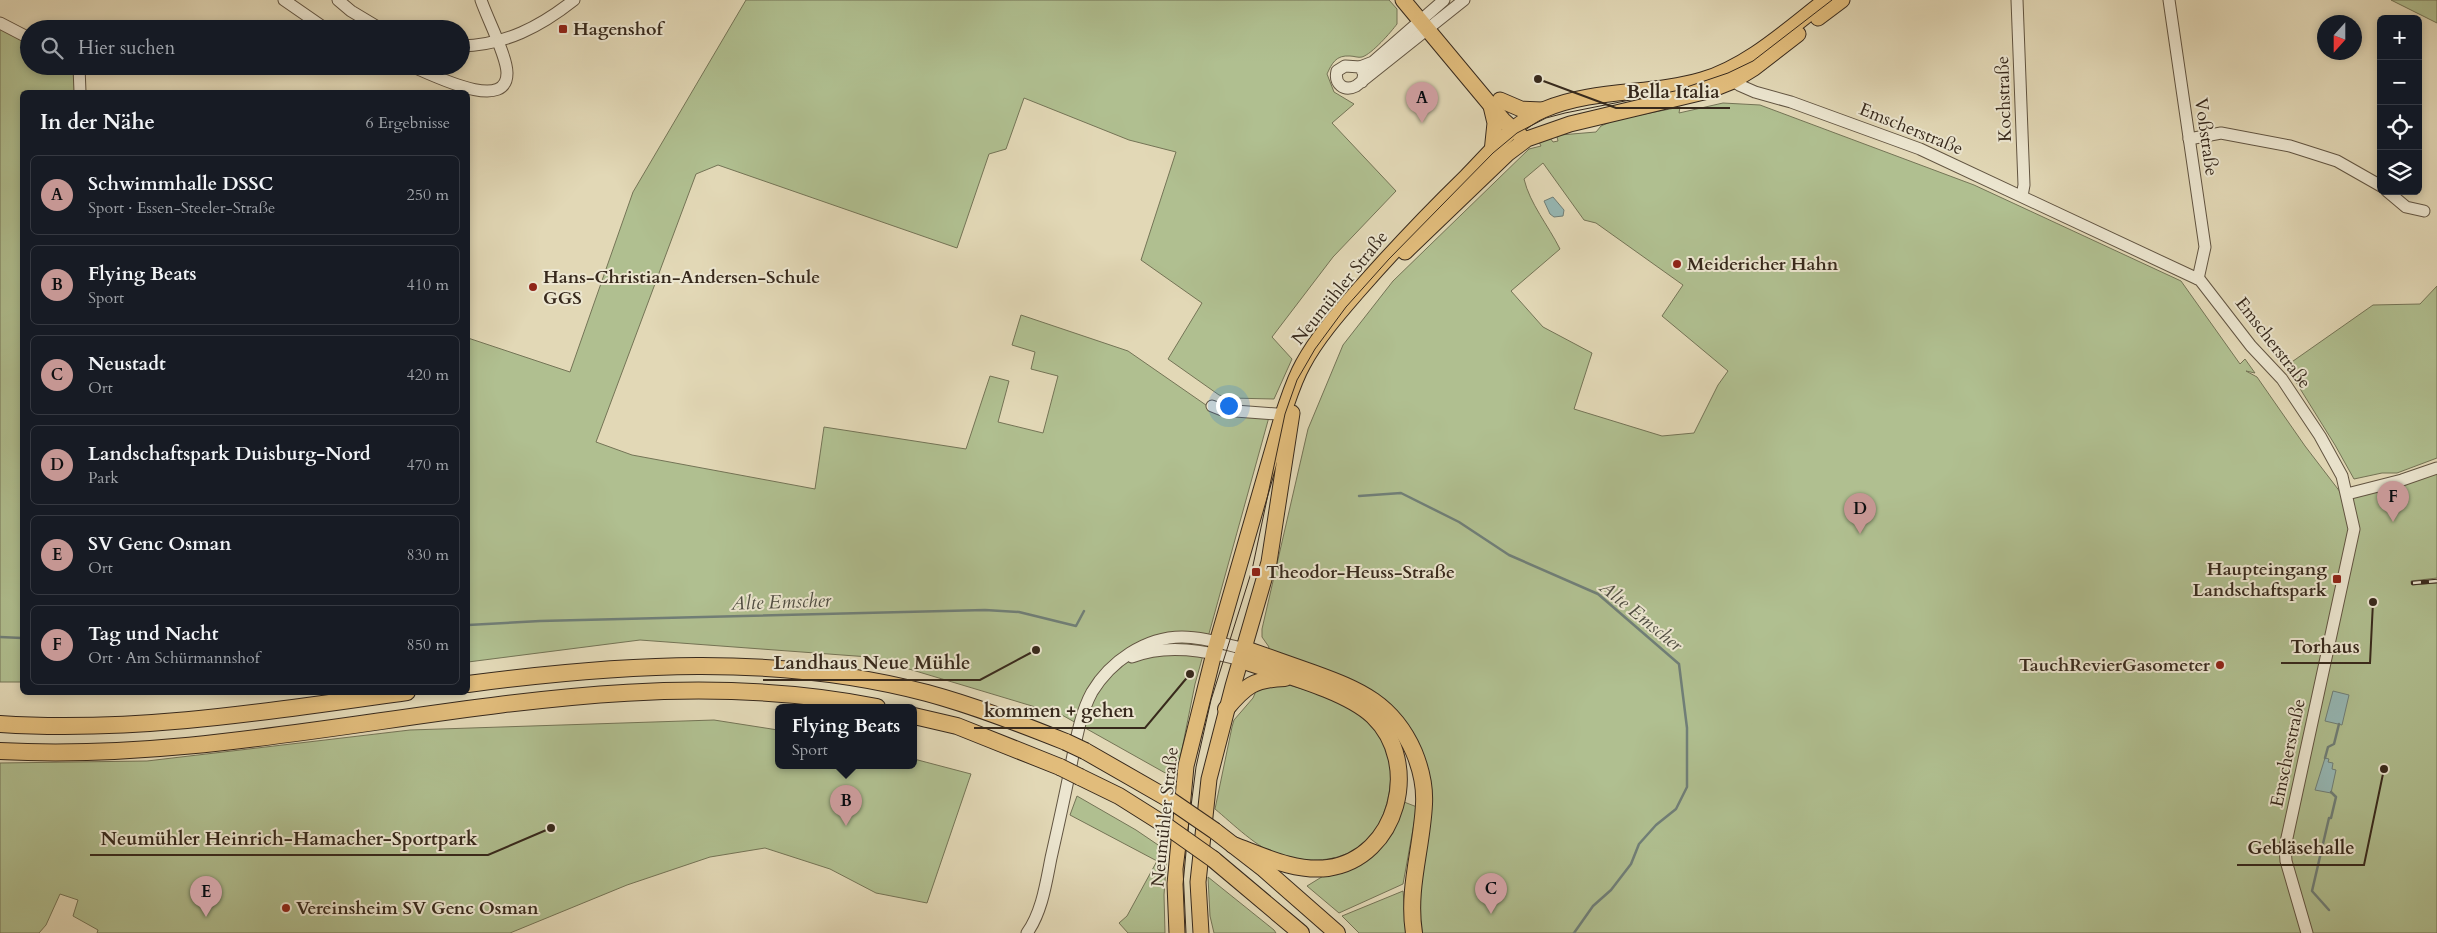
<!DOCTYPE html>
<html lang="de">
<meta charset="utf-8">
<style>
:root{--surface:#171b24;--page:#20242c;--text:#f1f3f6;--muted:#9ea1a6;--line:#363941;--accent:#c59692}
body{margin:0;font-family:Cardo,serif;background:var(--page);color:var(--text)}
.controls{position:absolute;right:15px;top:15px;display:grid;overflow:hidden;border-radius:8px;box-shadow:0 2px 8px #0003}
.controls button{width:45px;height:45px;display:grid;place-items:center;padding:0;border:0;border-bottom:1px solid var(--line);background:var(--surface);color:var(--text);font:25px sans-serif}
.compass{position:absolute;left:2317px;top:15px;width:45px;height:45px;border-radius:50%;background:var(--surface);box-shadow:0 2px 8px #0003;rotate:201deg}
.you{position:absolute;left:1228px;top:405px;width:18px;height:18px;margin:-12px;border:4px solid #fff;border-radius:50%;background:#1a73e8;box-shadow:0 0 0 8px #1a73e833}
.badge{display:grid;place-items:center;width:32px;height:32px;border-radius:50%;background:var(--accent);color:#111;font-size:16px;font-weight:700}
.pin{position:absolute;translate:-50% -41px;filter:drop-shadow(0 1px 2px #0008)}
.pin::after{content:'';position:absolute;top:26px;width:18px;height:15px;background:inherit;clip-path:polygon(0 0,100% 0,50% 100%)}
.popup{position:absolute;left:775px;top:704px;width:142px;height:65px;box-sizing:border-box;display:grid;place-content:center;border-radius:8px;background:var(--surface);filter:drop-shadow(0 1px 4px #0005);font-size:16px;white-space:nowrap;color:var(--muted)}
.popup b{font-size:19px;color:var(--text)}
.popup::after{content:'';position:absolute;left:50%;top:100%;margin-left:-10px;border:10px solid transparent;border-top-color:var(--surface)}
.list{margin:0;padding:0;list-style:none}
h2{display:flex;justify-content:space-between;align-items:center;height:65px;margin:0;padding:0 20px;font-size:21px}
h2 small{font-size:16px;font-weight:400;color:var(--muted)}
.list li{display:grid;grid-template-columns:32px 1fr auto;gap:15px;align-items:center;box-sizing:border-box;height:80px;margin:0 10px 10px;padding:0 10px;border:1px solid var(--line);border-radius:8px}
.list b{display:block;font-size:19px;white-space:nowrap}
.list p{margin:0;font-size:16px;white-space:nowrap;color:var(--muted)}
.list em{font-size:16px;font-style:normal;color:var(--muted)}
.icon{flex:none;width:28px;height:28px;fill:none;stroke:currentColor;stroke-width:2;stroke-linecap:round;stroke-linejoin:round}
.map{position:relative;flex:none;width:2437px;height:933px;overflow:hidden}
.search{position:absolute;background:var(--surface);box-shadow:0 2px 8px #0003;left:20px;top:20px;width:450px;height:55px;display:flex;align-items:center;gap:12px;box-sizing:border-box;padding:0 18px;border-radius:28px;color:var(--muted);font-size:19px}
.panel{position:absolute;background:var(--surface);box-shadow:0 2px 8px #0003;left:20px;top:90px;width:450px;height:605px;border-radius:8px}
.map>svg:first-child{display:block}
</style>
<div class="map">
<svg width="2437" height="933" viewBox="0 0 2437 933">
<rect width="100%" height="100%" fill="#e2d8b6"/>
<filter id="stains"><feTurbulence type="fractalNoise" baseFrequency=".004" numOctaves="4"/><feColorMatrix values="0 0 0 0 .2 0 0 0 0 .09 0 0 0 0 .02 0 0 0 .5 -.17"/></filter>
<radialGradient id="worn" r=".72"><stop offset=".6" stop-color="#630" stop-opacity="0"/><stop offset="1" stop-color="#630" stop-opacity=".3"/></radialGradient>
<g fill="#b0bf90" stroke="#747456" fill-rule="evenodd">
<path d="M 746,0 L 1389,0 L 1397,9 L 1397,24 C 1391,32 1372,54 1362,57 C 1358,58 1354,56 1350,56 C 1336,55 1332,63 1327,74 L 1334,92 L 1354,104 L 1332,123 L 1396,191 L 1333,257 L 1272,337 L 1292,359 L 1274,399 L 1229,398 L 1219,395 L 1168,359 L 1202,303 L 1141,260 L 1176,152 L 1129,140 L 1024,98 L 1006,149 L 989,154 L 957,248 L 718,165 L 696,174 L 596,442 L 632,455 L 815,489 L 824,427 L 966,449 L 990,376 L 1009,381 L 998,422 L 1043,433 L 1058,376 L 1031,369 L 1035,352 L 1012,345 L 1021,315 L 1128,351 L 1216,412 L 1269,417 L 1195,684 L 1176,779 L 1062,715 L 869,657 L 640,640 L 468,662 L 468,338 L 570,372 L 633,192 Z"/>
<path d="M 2391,0 L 2437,0 L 2437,23 Z"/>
<path d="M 0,24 L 29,39 L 29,66 L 74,66 L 77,92 L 22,92 L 22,682 L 0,682 Z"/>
<path d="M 1723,103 L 1760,105 L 1974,185 L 2181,281 L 2240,364 L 2245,359 L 2255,373 L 2246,371 L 2257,377 L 2305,446 L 2344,497 L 2403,488 L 2402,484 L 2437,474 L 2437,578 L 2411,581 L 2412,585 L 2437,583 L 2437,933 L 1422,933 L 1419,904 L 1430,805 L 1381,697 L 1356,682 L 1268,650 L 1269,647 L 1262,637 L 1262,629 L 1308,429 L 1343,345 L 1393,281 L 1529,149 L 1541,146 L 1539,142 L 1550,138 L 1553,142 L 1558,141 L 1557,137 L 1560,135 L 1596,132 L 1601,126 L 1615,120 L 1680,107 L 1679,113 ZM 1543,163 L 1584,220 L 1596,223 L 1683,285 L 1662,316 L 1728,371 L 1718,385 L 1694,433 L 1662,436 L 1574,409 L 1592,353 L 1543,327 L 1511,291 L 1560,249 C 1548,225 1530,204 1524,179 Z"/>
<path d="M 2437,286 L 2437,458 L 2397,473 L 2382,473 L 2354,479 L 2335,445 L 2286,366 L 2373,305 L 2420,304 Z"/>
<path d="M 1285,684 C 1313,692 1350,701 1370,723 C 1389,744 1394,766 1389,793 C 1379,852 1334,870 1279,855 C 1258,849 1232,823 1215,809 L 1232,727 L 1234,720 L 1253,698 L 1257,689 Z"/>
<path d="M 714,720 L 778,730 L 778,765 L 914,765 L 914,759 L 971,774 L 927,903 L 876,893 L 830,869 L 765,848 L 710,857 L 627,885 L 510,933 L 97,933 L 98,930 L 73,916 L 78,900 L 60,894 L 46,925 L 39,933 L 0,933 L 0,763 L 147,761 L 410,730 Z"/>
<path d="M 1077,796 L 1136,830 L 1167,851 L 1164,895 L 1165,933 L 1128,933 L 1119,923 L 1127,916 L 1157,861 L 1070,815 Z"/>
<path d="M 1404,802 L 1417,807 L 1403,884 L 1339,913 L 1307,886 L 1390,835 L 1398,820 Z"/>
<path d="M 1208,877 L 1274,930 L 1276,933 L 1214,933 L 1210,916 Z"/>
<path d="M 1403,891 L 1407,933 L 1359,933 L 1342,916 Z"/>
</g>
<g fill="#96b8b5" stroke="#707f78">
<path d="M 1553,197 L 1564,210 L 1563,216 L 1554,217 L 1550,214 L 1544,201 Z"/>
<path d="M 2333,691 L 2349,695 L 2342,725 L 2325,721 Z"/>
<path d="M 2325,758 L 2329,759 L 2328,762 L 2333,763 L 2332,769 L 2336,770 L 2331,793 L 2315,790 Z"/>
</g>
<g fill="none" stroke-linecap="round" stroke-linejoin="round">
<g stroke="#707f78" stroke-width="2.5">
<path d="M 1359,496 L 1401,493 L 1459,522 L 1509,555 L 1598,594 L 1679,664 L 1687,728 L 1687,787 L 1676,809 L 1656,825 L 1639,844 L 1631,864 L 1611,890 L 1593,906 L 1574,933"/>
<path d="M 468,625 L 540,621 L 985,610 L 1019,612 L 1076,626 L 1084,611"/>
<path d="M 0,637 L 22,638"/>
<path d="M 2325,758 L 2328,747 L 2334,744 L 2339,724"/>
<path d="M 2329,910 L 2312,891 L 2329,818 L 2331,818 L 2336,797 L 2331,792"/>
</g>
<g stroke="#625542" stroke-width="13">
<g id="minor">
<path d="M 284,0 L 326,29"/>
<path d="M 338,0 L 351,11 L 381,29"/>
<path d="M 2017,0 L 2024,185 L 2022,196"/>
<path d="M 2169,0 L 2205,247 L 2198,279"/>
<path d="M 0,23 L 29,38"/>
<path d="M 461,46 C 505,45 540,27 574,0"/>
<path d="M 79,66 L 80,92"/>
<path d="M 411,66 C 429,73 507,114 507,73 C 507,56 487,18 481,0"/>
<path d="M 1360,67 L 1373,62 L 1444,0"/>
<path d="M 1730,77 L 1739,85 L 1755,92 L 1791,102 L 1920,149 L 2200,280 L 2251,346 L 2282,379 L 2320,436 L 2342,476 L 2354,529 L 2285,847 L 2286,861 L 2307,933"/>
<path d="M 1362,82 L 1364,74 L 1360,67 L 1345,66 L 1337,71 C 1334,84 1344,92 1356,86 L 1464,0"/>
<path d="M 2189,139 L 2221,133 L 2290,146 L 2337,161 L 2381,186"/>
<path d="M 2387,191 L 2406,207 L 2424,211"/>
<path d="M 1212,406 L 1222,410 L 1290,415"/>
<path d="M 2347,494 L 2402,480 L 2437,468"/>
<path d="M 1132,657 C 1167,643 1206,651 1241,660"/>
<path d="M 1027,933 C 1042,912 1046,883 1051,858 C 1058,827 1065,796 1071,765 C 1076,741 1080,714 1092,692 C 1110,662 1145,637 1182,637 C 1203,637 1224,644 1245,649"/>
</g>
</g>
<g stroke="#37291c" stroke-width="17">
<g id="major">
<path d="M 1403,0 L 1503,120 L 1521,136"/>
<path d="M 1818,18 L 1842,0"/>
<path d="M 1500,100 L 1521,109 L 1542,110"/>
<path d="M 1491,106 L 1495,123 L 1492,152"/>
<path d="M 1405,252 L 1507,154 L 1527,139 L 1570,124 L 1708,91 L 1733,81 L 1754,68 L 1798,34"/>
<path d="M 1177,933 L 1175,884 L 1186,766 L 1214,653 L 1283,414 C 1289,397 1294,380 1303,364 C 1317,338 1338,314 1357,292 C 1392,252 1428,214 1466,177 C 1489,154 1513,123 1543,110 C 1594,88 1651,95 1702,80 C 1749,66 1788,29 1826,0"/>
<path d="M 1201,933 L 1198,882 L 1209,779 L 1233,686 L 1269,562 L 1292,413"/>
</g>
</g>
<g stroke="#37291c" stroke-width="18">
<g id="highway">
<path d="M 1245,649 C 1268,657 1290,665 1313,673 C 1360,690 1393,704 1414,752 C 1421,769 1425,786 1424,804 C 1422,848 1407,889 1414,933"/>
<path d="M 468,684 C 620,664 776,653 927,693 C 975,706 1021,724 1066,742"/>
<path d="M 1226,709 C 1245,686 1254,679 1285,678"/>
<path d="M 914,716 L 957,726 L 1060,767"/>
<path d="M 0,724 C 136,733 272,711 407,692"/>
<path d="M 0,751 C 293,767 584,648 877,707"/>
<path d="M 1085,751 L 1167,798"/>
<path d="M 1080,777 L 1119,796 L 1165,825"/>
<path d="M 1215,831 L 1264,869 L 1337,933"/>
<path d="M 1233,845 C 1263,856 1295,872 1328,868 C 1398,858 1422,763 1373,716 C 1346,690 1278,673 1241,660"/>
<path d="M 1213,859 L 1301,933"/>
</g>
</g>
<use href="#minor" stroke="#ece6d0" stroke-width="11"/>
<use href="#major" stroke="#e1bc7b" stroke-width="15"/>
<use href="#highway" stroke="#e1bc7b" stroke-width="16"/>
<path stroke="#37291c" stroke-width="1" d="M 1186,933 L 1183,869 L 1196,767 L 1211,700 L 1252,570 L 1285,414 L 1297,380 L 1315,349 L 1346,307 L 1389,259 L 1493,153 L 1517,133 L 1546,118 L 1565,113 L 1675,91 L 1728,73 L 1753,61 L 1832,0"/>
<g stroke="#37291c" stroke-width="4.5">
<path id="rail" d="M 2413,583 L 2437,581"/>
</g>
<use href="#rail" stroke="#ece6d0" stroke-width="2.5" stroke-dasharray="8" stroke-linecap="butt"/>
<g stroke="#37291c" stroke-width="18" stroke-linecap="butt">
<g id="highway-bridge">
<path d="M 1066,742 L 1085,751"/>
<path d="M 1060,767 L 1080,777"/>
<path d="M 1167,798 L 1215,831"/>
<path d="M 1165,825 L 1213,859"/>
</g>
</g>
<use href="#highway-bridge" stroke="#e1bc7b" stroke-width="16"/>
</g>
<g fill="#8f2418" stroke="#ece6d0" stroke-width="2">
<rect x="558" y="24" width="10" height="10" rx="2.5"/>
<circle cx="1677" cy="264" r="5"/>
<circle cx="533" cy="287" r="5"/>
<rect x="1251" y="567" width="10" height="10" rx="2.5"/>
<rect x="2332" y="574" width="10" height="10" rx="2.5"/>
<circle cx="2220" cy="665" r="5"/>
<circle cx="286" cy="908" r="5"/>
</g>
<g text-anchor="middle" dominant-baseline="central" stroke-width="4" stroke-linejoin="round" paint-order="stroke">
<g font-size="18" font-weight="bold" fill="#37291c" stroke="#ece6d0" text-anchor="start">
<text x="573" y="29">Hagenshof</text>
<text x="1687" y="264">Meidericher Hahn</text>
<text x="543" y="277">Hans-Christian-Andersen-Schule<tspan x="543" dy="21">GGS</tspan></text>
<text x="2327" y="569" text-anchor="end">Haupteingang<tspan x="2327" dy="21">Landschaftspark</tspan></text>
<text x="1266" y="572">Theodor-Heuss-Straße</text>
<text x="2210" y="665" text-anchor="end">TauchRevierGasometer</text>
<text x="296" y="908">Vereinsheim SV Genc Osman</text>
</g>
<g font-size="18" fill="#37291c" stroke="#ece6d0">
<text transform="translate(2004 99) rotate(-92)">Kochstraße</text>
<text transform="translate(1911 129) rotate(22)">Emscherstraße</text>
<text transform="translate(2206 137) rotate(82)">Voßstraße</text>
<text transform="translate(1340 288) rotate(-51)">Neumühler Straße</text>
<text transform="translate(2273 343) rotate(52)">Emscherstraße</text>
<text transform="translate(2288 753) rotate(-78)">Emscherstraße</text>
<text transform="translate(1165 817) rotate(-84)">Neumühler Straße</text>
</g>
<g font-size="19" font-style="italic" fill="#4f4d42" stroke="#ece6d0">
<text transform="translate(781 602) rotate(-2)">Alte Emscher</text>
<text transform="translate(1641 616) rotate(39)">Alte Emscher</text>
</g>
</g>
<path fill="none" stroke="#37291c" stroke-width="2" d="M1538 79L1616 108H1730M2373 602L2370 663H2281M1036 650L980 680H763M1190 674L1145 728H974M551 828L488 855H90M2384 769L2364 865H2237"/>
<g fill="#37291c" stroke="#ece6d0" stroke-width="2">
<circle cx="1538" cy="79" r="5"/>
<circle cx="2373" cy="602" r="5"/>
<circle cx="1036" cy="650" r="5"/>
<circle cx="1190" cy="674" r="5"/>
<circle cx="551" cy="828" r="5"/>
<circle cx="2384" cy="769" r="5"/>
</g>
<g font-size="19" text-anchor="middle" font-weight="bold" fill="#37291c" stroke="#ece6d0" stroke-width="4" stroke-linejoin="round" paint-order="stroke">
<text x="1673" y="98">Bella Italia</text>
<text x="2325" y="653">Torhaus</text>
<text x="872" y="669">Landhaus Neue Mühle</text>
<text x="1059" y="717">kommen + gehen</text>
<text x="289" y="845">Neumühler Heinrich-Hamacher-Sportpark</text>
<text x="2301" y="854">Gebläsehalle</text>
</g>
<rect width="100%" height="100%" filter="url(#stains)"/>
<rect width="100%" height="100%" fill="url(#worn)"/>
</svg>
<div class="controls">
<button>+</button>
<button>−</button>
<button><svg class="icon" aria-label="locate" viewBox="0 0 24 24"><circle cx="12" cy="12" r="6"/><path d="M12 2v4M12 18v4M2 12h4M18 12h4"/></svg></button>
<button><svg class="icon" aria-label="layers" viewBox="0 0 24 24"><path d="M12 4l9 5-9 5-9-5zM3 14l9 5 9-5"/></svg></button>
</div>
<svg class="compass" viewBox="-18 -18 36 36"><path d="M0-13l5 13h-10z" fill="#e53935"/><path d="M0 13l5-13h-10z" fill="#9ea1a6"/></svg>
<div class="you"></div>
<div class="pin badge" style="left:1422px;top:123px">A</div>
<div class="pin badge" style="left:846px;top:826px">B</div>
<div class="popup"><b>Flying Beats</b>Sport</div>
<div class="pin badge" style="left:1491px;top:914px">C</div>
<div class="pin badge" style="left:1860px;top:534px">D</div>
<div class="pin badge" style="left:206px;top:917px">E</div>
<div class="pin badge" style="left:2393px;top:522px">F</div>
<div class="search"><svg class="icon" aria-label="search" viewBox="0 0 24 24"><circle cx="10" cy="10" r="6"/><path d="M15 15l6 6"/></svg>Hier suchen</div>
<section class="panel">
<h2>In der Nähe<small>6 Ergebnisse</small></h2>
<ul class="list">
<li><span class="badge">A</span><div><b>Schwimmhalle DSSC</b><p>Sport · Essen-Steeler-Straße</p></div><em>250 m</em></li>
<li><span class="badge">B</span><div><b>Flying Beats</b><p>Sport</p></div><em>410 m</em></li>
<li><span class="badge">C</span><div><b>Neustadt</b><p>Ort</p></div><em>420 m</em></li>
<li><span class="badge">D</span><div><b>Landschaftspark Duisburg-Nord</b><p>Park</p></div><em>470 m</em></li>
<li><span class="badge">E</span><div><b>SV Genc Osman</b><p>Ort</p></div><em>830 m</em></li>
<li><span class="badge">F</span><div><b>Tag und Nacht</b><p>Ort · Am Schürmannshof</p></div><em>850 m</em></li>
</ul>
</section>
</div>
